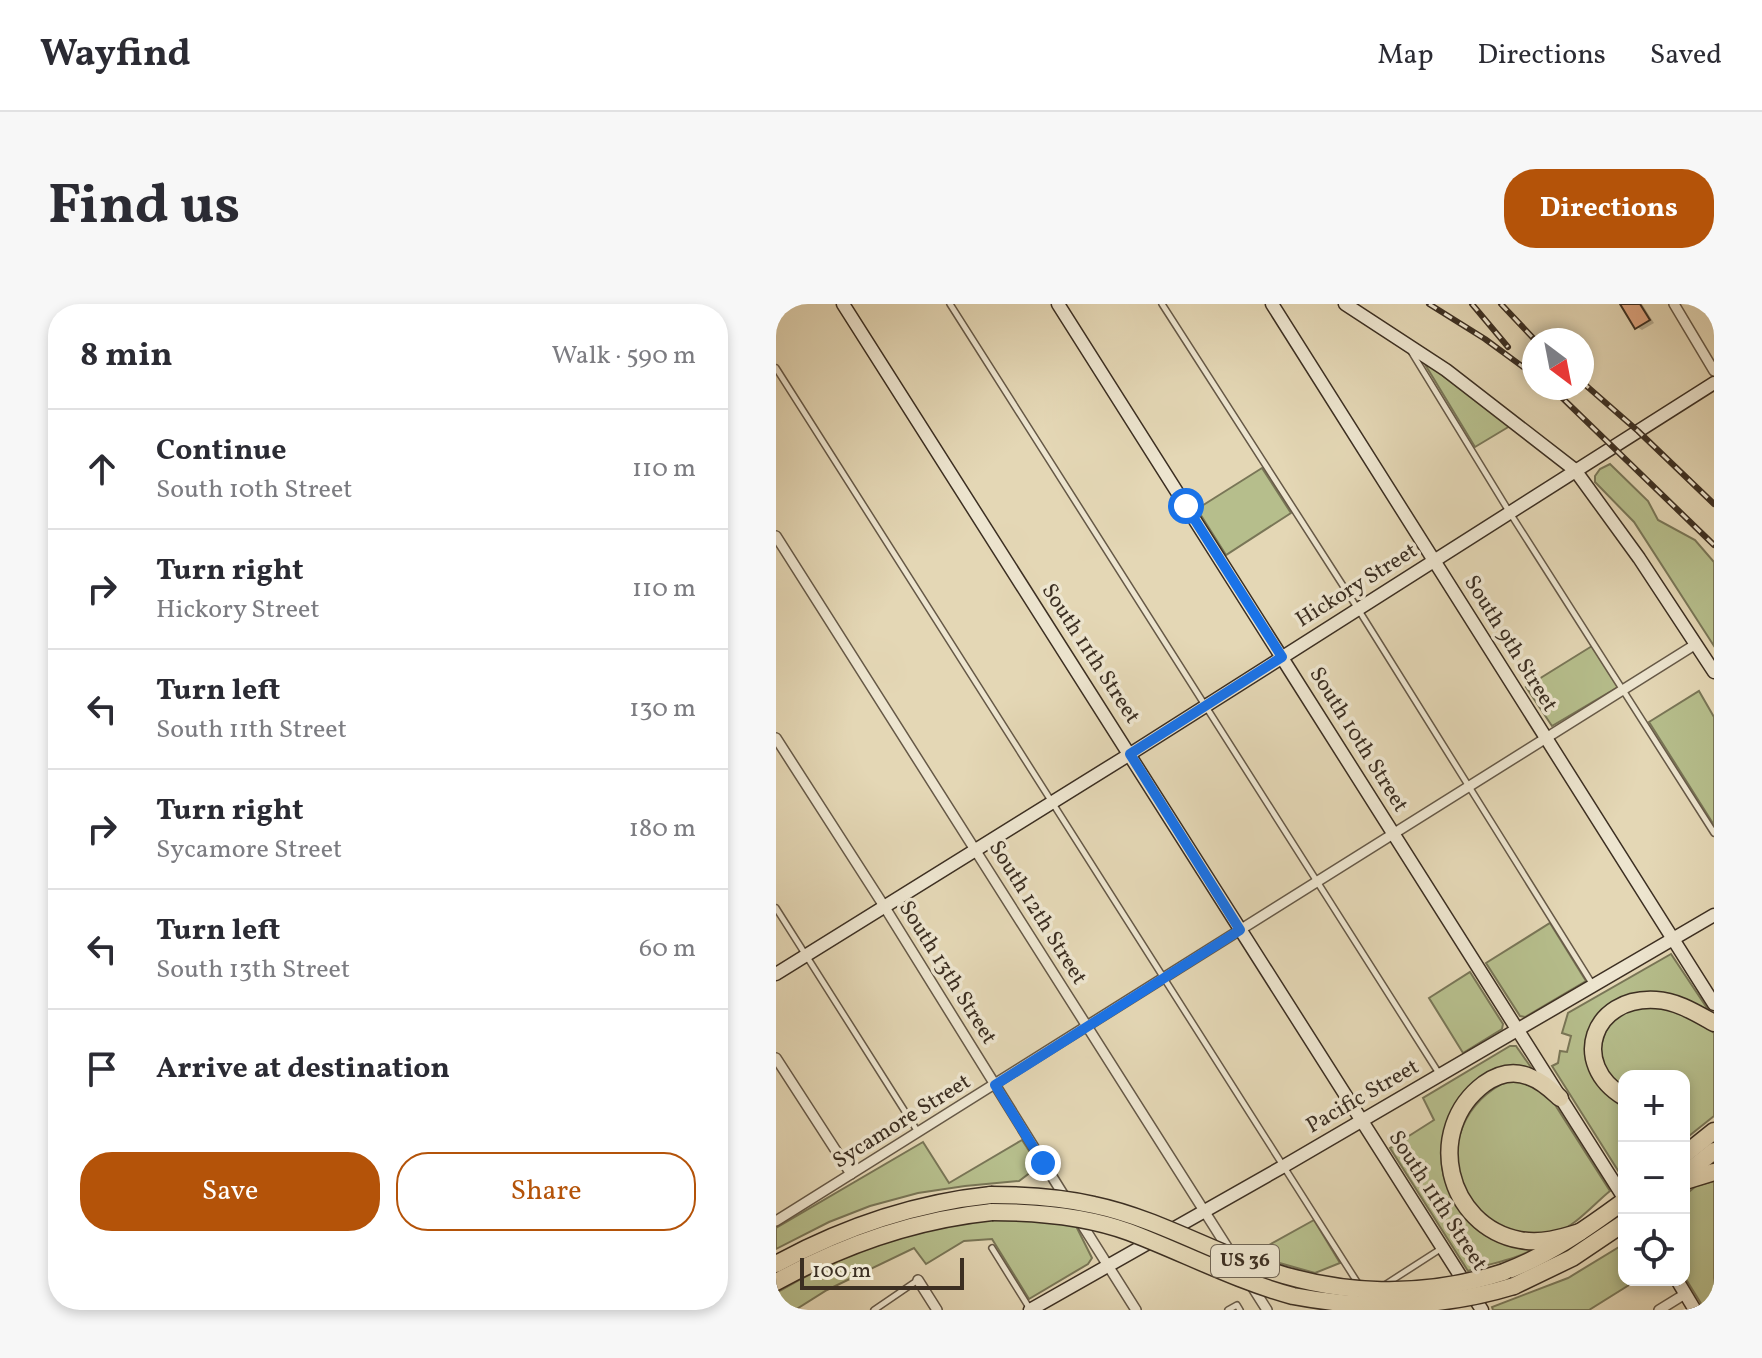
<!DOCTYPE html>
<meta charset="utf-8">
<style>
:root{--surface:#fff;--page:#f7f7f7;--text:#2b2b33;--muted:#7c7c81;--line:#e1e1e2;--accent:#b45309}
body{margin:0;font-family:Vollkorn,serif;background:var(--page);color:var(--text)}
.controls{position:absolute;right:24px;bottom:24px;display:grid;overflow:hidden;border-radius:16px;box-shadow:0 4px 12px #0003}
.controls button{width:72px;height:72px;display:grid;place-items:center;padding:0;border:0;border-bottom:2px solid var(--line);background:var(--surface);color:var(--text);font:40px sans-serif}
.compass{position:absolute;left:746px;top:24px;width:72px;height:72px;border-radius:50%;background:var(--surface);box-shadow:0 4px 12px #0003;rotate:148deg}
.scale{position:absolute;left:24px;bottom:20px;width:164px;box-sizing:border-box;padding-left:8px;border:4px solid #3c2f22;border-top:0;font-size:22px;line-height:28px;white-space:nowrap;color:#3c2f22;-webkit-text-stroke:6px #ede5cf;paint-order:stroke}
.stop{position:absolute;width:24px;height:24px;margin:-18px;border:6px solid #1a73e8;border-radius:50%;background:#fff}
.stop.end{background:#1a73e8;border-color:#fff;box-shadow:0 2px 8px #0008}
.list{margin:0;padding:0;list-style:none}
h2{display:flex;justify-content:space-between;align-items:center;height:104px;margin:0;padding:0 32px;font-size:34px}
h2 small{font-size:26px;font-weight:400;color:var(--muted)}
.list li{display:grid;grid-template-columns:52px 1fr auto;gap:24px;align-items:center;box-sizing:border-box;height:120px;padding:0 32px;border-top:2px solid var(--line)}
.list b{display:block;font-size:30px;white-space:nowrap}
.list p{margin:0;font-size:26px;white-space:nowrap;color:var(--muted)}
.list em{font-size:26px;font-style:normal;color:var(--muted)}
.actions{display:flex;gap:16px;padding:24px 32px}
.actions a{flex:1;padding:18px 0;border:2px solid var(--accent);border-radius:32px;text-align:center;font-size:28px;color:var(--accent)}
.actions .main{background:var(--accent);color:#fff}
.icon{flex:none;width:44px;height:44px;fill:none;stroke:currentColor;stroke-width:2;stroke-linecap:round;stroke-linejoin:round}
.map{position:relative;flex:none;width:938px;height:1006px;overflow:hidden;border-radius:32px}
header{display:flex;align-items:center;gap:48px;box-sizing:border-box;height:112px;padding:0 40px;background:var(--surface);border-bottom:2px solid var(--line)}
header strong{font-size:38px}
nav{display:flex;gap:44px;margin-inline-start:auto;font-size:28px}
.intro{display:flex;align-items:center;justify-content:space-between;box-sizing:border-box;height:192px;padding:0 48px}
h1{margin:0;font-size:56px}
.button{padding:20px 36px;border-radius:32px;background:var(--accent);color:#fff;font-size:28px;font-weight:700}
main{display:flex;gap:48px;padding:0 48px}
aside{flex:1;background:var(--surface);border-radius:32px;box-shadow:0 4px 12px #0003}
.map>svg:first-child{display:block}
</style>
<header>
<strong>Wayfind</strong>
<nav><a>Map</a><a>Directions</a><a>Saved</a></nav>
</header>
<div class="intro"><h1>Find us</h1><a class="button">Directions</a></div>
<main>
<aside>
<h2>8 min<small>Walk · 590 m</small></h2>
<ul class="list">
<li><svg class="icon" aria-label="ahead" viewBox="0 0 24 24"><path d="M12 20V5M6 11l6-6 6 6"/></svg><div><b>Continue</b><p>South 10th Street</p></div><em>110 m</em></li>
<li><svg class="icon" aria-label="right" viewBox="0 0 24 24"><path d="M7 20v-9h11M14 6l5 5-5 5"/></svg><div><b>Turn right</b><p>Hickory Street</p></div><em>110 m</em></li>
<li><svg class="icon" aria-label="left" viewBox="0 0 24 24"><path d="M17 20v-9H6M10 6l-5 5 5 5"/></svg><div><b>Turn left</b><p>South 11th Street</p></div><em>130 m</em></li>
<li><svg class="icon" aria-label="right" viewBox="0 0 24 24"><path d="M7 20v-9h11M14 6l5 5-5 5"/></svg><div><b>Turn right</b><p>Sycamore Street</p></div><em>180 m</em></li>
<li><svg class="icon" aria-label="left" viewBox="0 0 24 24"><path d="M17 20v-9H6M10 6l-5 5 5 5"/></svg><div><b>Turn left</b><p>South 13th Street</p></div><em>60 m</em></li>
<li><svg class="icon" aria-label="arrive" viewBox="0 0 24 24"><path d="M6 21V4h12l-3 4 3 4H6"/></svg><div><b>Arrive at destination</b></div></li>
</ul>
<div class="actions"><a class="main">Save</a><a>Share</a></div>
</aside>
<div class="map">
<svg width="938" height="1006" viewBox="0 0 938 1006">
<rect width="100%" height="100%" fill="#e4d7b5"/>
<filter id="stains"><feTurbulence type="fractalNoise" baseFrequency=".0025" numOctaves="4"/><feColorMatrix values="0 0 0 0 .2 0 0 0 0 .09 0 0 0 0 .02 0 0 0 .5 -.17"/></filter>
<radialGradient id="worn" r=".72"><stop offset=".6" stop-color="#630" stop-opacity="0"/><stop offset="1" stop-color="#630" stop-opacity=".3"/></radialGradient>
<g fill="#b6be8c" stroke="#797657" stroke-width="2">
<path d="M 650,62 L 654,62 L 734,122 L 699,143 Z"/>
<path d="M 834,160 L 872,197 L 882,216 L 919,236 L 938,258 L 938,342 L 858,218 L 819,178 L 819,172 L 824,165 Z"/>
<path d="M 486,164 L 515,209 L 450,251 L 421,205 Z"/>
<path d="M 816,342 L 842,383 L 776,422 L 750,383 Z"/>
<path d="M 923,387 L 938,413 L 938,521 L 873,418 Z"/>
<path d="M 774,619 L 810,677 L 749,713 L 744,712 L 710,659 Z"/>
<path d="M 895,650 L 933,707 L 928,707 L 887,690 L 817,723 L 827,786 L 848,803 L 848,876 L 776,762 L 782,759 L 784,747 L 791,748 L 795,732 L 786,729 L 792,709 Z"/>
<path d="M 694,668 L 727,720 L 726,725 L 687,749 L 653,694 Z"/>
<path d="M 885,702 L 927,719 L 938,729 L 938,812 L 908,836 L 908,772 L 848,772 L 848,788 L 840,783 L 823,751 C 832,708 842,706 885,702 Z"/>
<path d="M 734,742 L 740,742 L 759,769 L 726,766 C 716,779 671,828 668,839 C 658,871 683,915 709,931 C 724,940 740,943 757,945 C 738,957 713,959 692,967 L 614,844 L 658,816 L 647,794 Z"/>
<path d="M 733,776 L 757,779 L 776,796 L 834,887 C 820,898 797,924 781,928 C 683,955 638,821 733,776 Z"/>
<path d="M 246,836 L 263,862 L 243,877 L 189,882 L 142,889 L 94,902 L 53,918 L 0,945 L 0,924 L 147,838 L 173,879 Z"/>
<path d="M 938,877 L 938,1006 L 929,1006 L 908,972 L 908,892 L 920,882 Z"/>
<path d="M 225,915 L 261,916 L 300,922 L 316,954 L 312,960 L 253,995 L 216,935 L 188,937 L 150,960 L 138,944 L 51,986 L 19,1006 L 0,1006 L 0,989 C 72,947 142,921 225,915 Z"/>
<path d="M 538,916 L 564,959 L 539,969 L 475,951 Z"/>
<path d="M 848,940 L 848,976 L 861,976 L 813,1006 L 717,1006 L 716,1003 L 792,974 Z"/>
</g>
<path fill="#0003" d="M 847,0 L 866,0 L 878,19 L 866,26 L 861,23 Z"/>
<path fill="#e0a681" stroke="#3c2f22" stroke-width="2" d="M 844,0 L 864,0 L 874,16 L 859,25 Z"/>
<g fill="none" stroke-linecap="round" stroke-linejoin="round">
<g stroke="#665947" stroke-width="8">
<g id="lane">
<path d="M 174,0 L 664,771"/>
<path d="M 386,0 L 582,305 L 817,681"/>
<path d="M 636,49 L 734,209 L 938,529"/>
<path d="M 0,64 L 583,981"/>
<path d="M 0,604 L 142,828"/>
<path d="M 216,944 L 254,1005"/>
<path d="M 607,982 L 666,944"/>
<path d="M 98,1006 L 142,976"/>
<path d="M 452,1006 L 461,1001 L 464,1006"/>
</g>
</g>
<g stroke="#665947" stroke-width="12">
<g id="street">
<path d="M 898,0 L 938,67"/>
<path d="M 0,232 L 491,1006"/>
<path d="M 0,434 L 108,602 L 290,895"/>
<path d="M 0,754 L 75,870"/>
<path d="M 302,914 L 360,1006"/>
<path d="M 0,917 L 920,340"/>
<path d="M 142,976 L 161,1006"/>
<path d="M 883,1006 L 909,990"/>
</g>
</g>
<g stroke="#3c2f22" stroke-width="15">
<g id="secondary">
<path d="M 67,0 L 706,1006"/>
<path d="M 282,0 L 848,894"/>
<path d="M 496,0 L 938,700"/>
<path d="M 569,0 L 670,66 L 799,166 L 863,254 L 938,368"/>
<path d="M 0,670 L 354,450 L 938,79"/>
<path d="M 901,976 L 919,1006"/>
<path d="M 254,1006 L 508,862 L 938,611"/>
</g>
</g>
<g stroke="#3c2f22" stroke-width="19">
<g id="highway">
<path d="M 848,793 C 793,760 816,692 880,696 C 901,697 920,709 938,719"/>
<path d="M 784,794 C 775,786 766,777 754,773 C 738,766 722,770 708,780 C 648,825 670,922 744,936 C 765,940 785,934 804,928"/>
<path d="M 908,851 L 938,827"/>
<path d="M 908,871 L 938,847"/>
<path d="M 909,877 L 938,868"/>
<path d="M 0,960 C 68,923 138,899 215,891"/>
<path d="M 728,968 C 773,951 810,925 848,897"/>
<path d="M 0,978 C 69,940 138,916 216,908"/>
<path d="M 738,982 L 796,954 L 848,919"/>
</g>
</g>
<use href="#lane" stroke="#ede5cf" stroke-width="5"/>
<use href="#street" stroke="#ede5cf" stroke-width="9"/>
<use href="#secondary" stroke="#ede5cf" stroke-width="12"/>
<use href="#highway" stroke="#e4d7b5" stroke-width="16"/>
<g stroke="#3c2f22" stroke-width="6">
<g id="rail">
<path d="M 653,0 L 709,35 L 758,71"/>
<path d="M 696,0 L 732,43"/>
<path d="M 725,0 L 759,36"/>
<path d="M 806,78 L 862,127 L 938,200"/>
<path d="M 776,84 L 938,241"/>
</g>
</g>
<use href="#rail" stroke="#ede5cf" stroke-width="3" stroke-dasharray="9" stroke-linecap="butt"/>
<g stroke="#3c2f22" stroke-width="19" stroke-linecap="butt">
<g id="highway-bridge">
<path d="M 215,891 C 249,891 284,893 318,901 C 375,913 428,943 483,963 C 563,992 647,994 728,968"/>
<path d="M 216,908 C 263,908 309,912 353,928 C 408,949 461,977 517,992 C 591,1006 666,1004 738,982"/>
</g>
</g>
<use href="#highway-bridge" stroke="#e4d7b5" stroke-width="16"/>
</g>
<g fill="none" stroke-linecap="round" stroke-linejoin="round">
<path stroke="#1a73e8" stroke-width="10" d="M 267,859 L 219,781 L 464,626 L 354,450 L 506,353 L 410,202"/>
</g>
<g text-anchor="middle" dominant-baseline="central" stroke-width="7" stroke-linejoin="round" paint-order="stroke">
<rect fill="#ede5cf" stroke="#716656" stroke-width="2" x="435" y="941" width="68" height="32" rx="6"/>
<g font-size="20" font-weight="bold" fill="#3c2f22">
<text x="469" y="957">US 36</text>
</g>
<g font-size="22" fill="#3c2f22" stroke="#ede5cf">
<text transform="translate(581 282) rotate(-32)">Hickory Street</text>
<text transform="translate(734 340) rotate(58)">South 9th Street</text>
<text transform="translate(314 350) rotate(57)">South 11th Street</text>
<text transform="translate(582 436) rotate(58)">South 10th Street</text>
<text transform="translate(261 609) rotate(58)">South 12th Street</text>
<text transform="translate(171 669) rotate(58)">South 13th Street</text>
<text transform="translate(587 793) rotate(-30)">Pacific Street</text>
<text transform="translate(126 818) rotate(-32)">Sycamore Street</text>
<text transform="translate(661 897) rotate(57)">South 11th Street</text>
</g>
</g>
<rect width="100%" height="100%" filter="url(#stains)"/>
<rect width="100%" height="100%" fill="url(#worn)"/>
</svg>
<div class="controls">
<button>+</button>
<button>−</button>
<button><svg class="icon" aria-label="locate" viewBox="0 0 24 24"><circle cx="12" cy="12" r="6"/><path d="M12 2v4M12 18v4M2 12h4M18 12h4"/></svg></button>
</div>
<svg class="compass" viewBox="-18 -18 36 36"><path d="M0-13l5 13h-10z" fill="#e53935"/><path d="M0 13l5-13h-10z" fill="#7c7c81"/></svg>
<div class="scale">100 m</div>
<div class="stop" style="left:410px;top:202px"></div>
<div class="stop end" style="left:267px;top:859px"></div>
</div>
</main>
